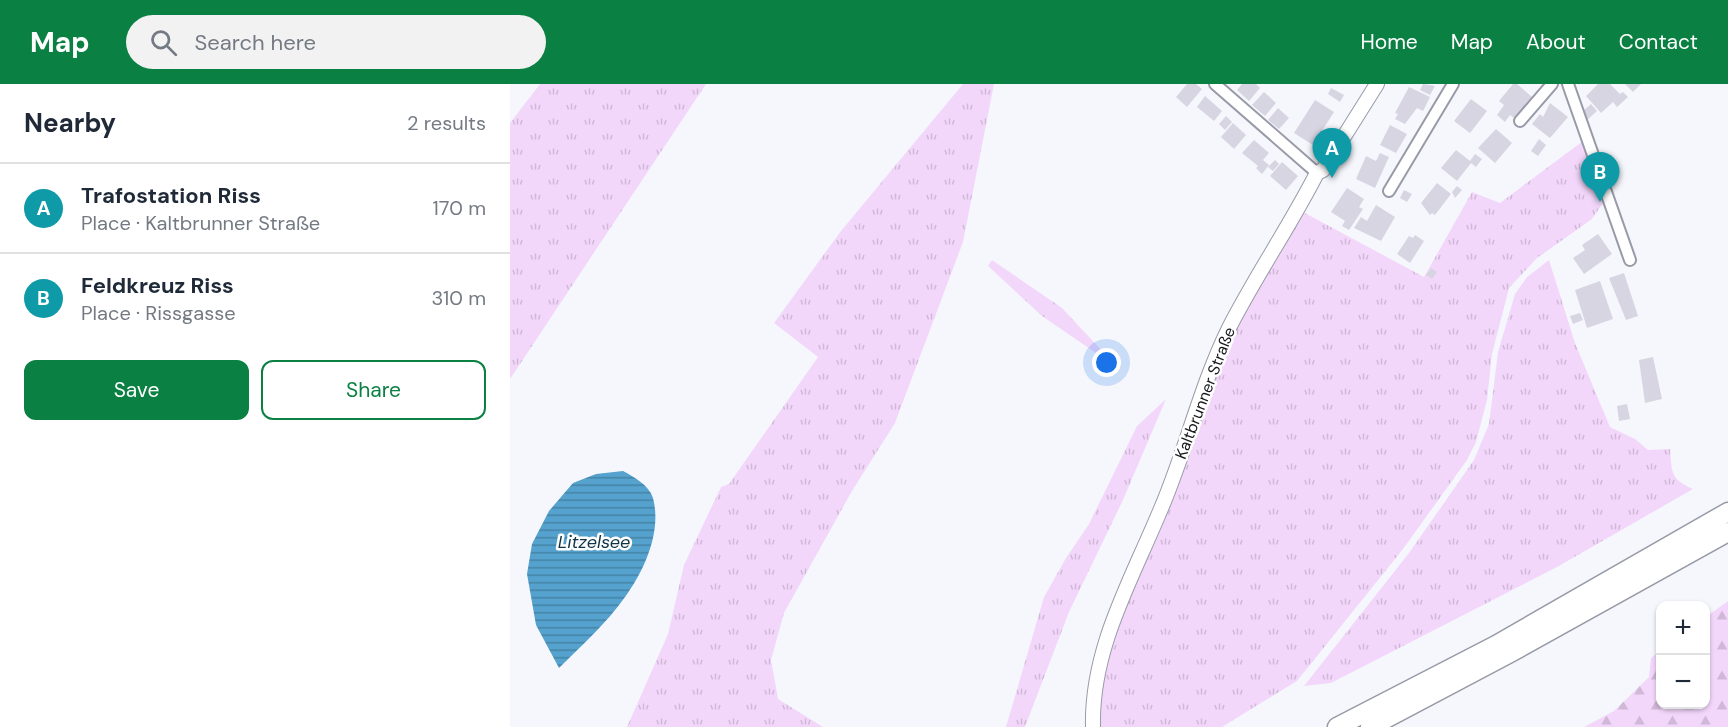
<!DOCTYPE html>
<meta charset="utf-8">
<style>
:root{--surface:#fff;--page:#f2f2f3;--text:#1f2937;--muted:#747a83;--line:#e0e1e3;--accent:#0b8043}
body{margin:0;font-family:"DM Sans",sans-serif;background:var(--page);color:var(--text)}
.controls{position:absolute;right:18px;bottom:18px;display:grid;overflow:hidden;border-radius:12px;box-shadow:0 2px 4px #0004}
.controls button{width:54px;height:54px;display:grid;place-items:center;padding:0;border:0;border-bottom:2px solid var(--line);background:var(--surface);color:var(--text);font:30px sans-serif}
.you{position:absolute;left:597px;top:279px;width:21px;height:21px;margin:-15px;border:4px solid #fff;border-radius:50%;background:#1a73e8;box-shadow:0 0 0 9px #1a73e833}
.badge{display:grid;place-items:center;width:39px;height:39px;border-radius:50%;background:var(--accent);color:#fff;font-size:20px;font-weight:700}
.pin{position:absolute;translate:-50% -50px;filter:drop-shadow(0 2px 3px #0008)}
.pin::after{content:'';position:absolute;top:32px;width:21px;height:18px;background:inherit;clip-path:polygon(0 0,100% 0,50% 100%)}
.list{margin:0;padding:0;list-style:none}
h2{display:flex;justify-content:space-between;align-items:center;height:78px;margin:0;padding:0 24px;font-size:26px}
h2 small{font-size:20px;font-weight:400;color:var(--muted)}
.list li{display:grid;grid-template-columns:39px 1fr auto;gap:18px;align-items:center;box-sizing:border-box;height:90px;padding:0 24px;border-top:2px solid var(--line)}
.list b{display:block;font-size:22px;white-space:nowrap}
.list p{margin:0;font-size:20px;white-space:nowrap;color:var(--muted)}
.list em{font-size:20px;font-style:normal;color:var(--muted)}
.actions{display:flex;gap:12px;padding:18px 24px}
.actions a{flex:1;padding:14px 0;border:2px solid var(--accent);border-radius:12px;text-align:center;font-size:21px;color:var(--accent)}
.actions .main{background:var(--accent);color:#fff}
.icon{flex:none;width:33px;height:33px;fill:none;stroke:currentColor;stroke-width:2;stroke-linecap:round;stroke-linejoin:round}
.map{position:relative;flex:none;width:1218px;height:643px;overflow:hidden}
header{display:flex;align-items:center;gap:36px;box-sizing:border-box;height:84px;padding:0 30px;background:var(--accent);color:#fff}
header strong{font-size:28px}
nav{display:flex;gap:33px;margin-inline-start:auto;font-size:21px}
.search{width:420px;height:54px;background:var(--page);display:flex;align-items:center;gap:15px;box-sizing:border-box;padding:0 21px;border-radius:33px;color:var(--muted);font-size:22px}
main{display:flex}
aside{flex:1;background:var(--surface)}
.map>svg:first-child{display:block}
</style>
<header>
<strong>Map</strong>
<div class="search"><svg class="icon" aria-label="search" viewBox="0 0 24 24"><circle cx="10" cy="10" r="6"/><path d="M15 15l6 6"/></svg>Search here</div>
<nav><a>Home</a><a>Map</a><a>About</a><a>Contact</a></nav>
</header>
<main>
<aside>
<h2>Nearby<small>2 results</small></h2>
<ul class="list">
<li><span class="badge" style="background:#0f9aa8">A</span><div><b>Trafostation Riss</b><p>Place · Kaltbrunner Straße</p></div><em>170 m</em></li>
<li><span class="badge" style="background:#0f9aa8">B</span><div><b>Feldkreuz Riss</b><p>Place · Rissgasse</p></div><em>310 m</em></li>
</ul>
<div class="actions"><a class="main">Save</a><a>Share</a></div>
</aside>
<div class="map">
<svg width="1218" height="643" viewBox="0 0 1218 643">
<defs>
<pattern id="grass-tufts" width="24" height="20" patternUnits="userSpaceOnUse" patternTransform="scale(1.5)"><rect width="24" height="20" fill="#f3d7fb"/><path d="M3 7l-1-3M5 7V3M7 7l1-3M15 17l-1-3M17 17v-4M19 17l1-3" fill="none" stroke="#d0b8d7"/></pattern>
<pattern id="forest-firs" width="22" height="20" patternUnits="userSpaceOnUse" patternTransform="scale(1.5)"><rect width="22" height="20" fill="#f3d7fb"/><path d="M5 1l3.5 6h-7zM16 11l3.5 6h-7z" fill="#d0b8d7"/></pattern>
<pattern id="water-rules" width="6" height="5" patternUnits="userSpaceOnUse" patternTransform="scale(1.5)"><rect width="6" height="5" fill="#54a2cd"/><path d="M0 2.5h6" fill="none" stroke="#4583a6"/></pattern>
</defs>
<rect width="100%" height="100%" fill="#f6f7fd"/>
<g fill="url(#grass-tufts)">
<path d="M 30,0 L 196,0 L 0,295 L 0,39 Z"/>
<path d="M 453,0 L 484,0 L 453,158 L 385,339 L 342,407 L 274,529 L 261,576 L 268,615 L 313,643 L 117,643 L 158,550 L 174,481 L 211,403 L 219,400 L 308,273 L 264,239 L 331,147 Z"/>
<path d="M 1073,57 L 1094,109 L 1093,119 L 1082,135 L 1027,174 L 999,204 L 982,270 L 977,316 L 966,358 L 957,376 L 893,465 L 787,597 L 712,643 L 589,643 C 590,560 626,501 657,427 C 681,368 700,306 725,247 C 742,206 770,167 793,128 L 914,193 L 962,108 L 990,119 Z"/>
<path d="M 482,176 L 552,224 L 593,268 L 588,271 L 583,267 L 532,232 L 478,182 Z"/>
<path d="M 1039,176 L 1065,259 L 1100,343 L 1125,355 L 1138,366 L 1160,365 C 1162,388 1160,395 1183,405 L 1047,483 L 821,599 L 794,602 L 899,469 L 964,376 L 979,340 L 988,268 L 1005,210 L 1017,193 Z"/>
<path d="M 656,315 L 613,416 L 559,528 L 515,643 L 496,643 L 534,513 L 556,474 L 579,440 L 627,342 Z"/>
</g>
<path fill="url(#forest-firs)" d="M 1218,517 L 1218,643 L 1074,643 L 1104,627 L 1139,593 L 1141,574 L 1150,567 L 1150,620 L 1196,620 L 1196,533 Z"/>
<path fill="url(#water-rules)" d="M 113,387 C 124,393 139,401 143,414 C 152,448 134,487 115,513 C 97,539 71,562 49,584 L 26,541 L 17,490 L 22,460 L 39,427 L 63,399 L 86,390 Z"/>
<g fill="#d8d5e2">
<path d="M 677,0 L 686,0 L 692,5 L 677,23 L 666,13 Z"/>
<path d="M 732,0 L 746,0 L 750,4 L 739,17 L 727,6 Z"/>
<path d="M 913,0 L 925,2 L 920,11 L 910,6 Z"/>
<path d="M 1003,0 L 1007,0 L 1022,13 L 1004,34 L 1000,31 L 995,38 L 987,31 L 994,21 L 989,17 Z"/>
<path d="M 1088,0 L 1100,0 L 1110,10 L 1113,8 L 1118,13 L 1107,23 L 1103,18 L 1091,29 L 1076,12 Z"/>
<path d="M 1115,0 L 1131,0 L 1123,8 Z"/>
<path d="M 899,3 L 920,13 L 913,27 L 907,24 L 895,40 L 885,35 L 888,30 L 885,29 Z"/>
<path d="M 821,4 L 834,11 L 830,18 L 818,10 Z"/>
<path d="M 754,8 L 766,19 L 755,32 L 742,21 Z"/>
<path d="M 695,12 L 712,27 L 704,37 L 687,23 Z"/>
<path d="M 961,15 L 977,27 L 960,49 L 944,37 Z"/>
<path d="M 805,16 L 824,28 L 803,61 L 784,49 Z"/>
<path d="M 1040,19 L 1058,33 L 1040,54 L 1022,40 L 1030,30 L 1033,33 Z"/>
<path d="M 1081,20 L 1087,27 L 1077,36 L 1074,26 Z"/>
<path d="M 768,24 L 779,34 L 769,45 L 758,36 Z"/>
<path d="M 716,32 L 722,38 L 715,46 L 709,40 Z"/>
<path d="M 723,39 L 736,51 L 724,65 L 711,53 Z"/>
<path d="M 880,41 L 897,50 L 886,69 L 870,61 Z"/>
<path d="M 986,45 L 1002,59 L 985,79 L 968,64 Z"/>
<path d="M 1029,55 L 1036,61 L 1028,72 L 1021,67 Z"/>
<path d="M 744,56 L 759,69 L 753,76 L 759,81 L 752,90 L 746,84 L 748,82 L 732,69 Z"/>
<path d="M 946,66 L 960,77 L 965,70 L 972,75 L 966,83 L 961,79 L 947,97 L 931,84 Z"/>
<path d="M 870,69 L 879,73 L 865,104 L 846,95 L 856,72 L 866,77 Z"/>
<path d="M 765,76 L 769,80 L 763,87 L 758,83 Z"/>
<path d="M 772,78 L 788,92 L 776,106 L 760,92 Z"/>
<path d="M 927,99 L 941,110 L 925,131 L 922,129 L 920,131 L 911,119 Z"/>
<path d="M 947,102 L 952,106 L 945,114 L 942,108 Z"/>
<path d="M 837,104 L 854,115 L 849,123 L 853,125 L 839,146 L 832,142 L 835,137 L 821,128 Z"/>
<path d="M 894,106 L 902,110 L 897,118 L 890,114 Z"/>
<path d="M 866,121 L 885,133 L 871,157 L 844,144 L 851,133 L 857,137 Z"/>
<path d="M 1088,150 L 1102,170 L 1074,190 L 1063,174 L 1075,166 L 1072,161 Z"/>
<path d="M 905,151 L 914,157 L 900,179 L 887,170 L 899,152 L 903,154 Z"/>
<path d="M 921,184 L 927,188 L 922,195 L 916,191 Z"/>
<path d="M 1114,189 L 1128,232 L 1116,236 L 1099,194 Z"/>
<path d="M 1090,197 L 1103,235 L 1077,244 L 1065,206 Z"/>
<path d="M 1070,229 L 1073,236 L 1063,240 L 1060,232 Z"/>
<path d="M 1143,273 L 1152,315 L 1135,319 L 1129,276 Z"/>
<path d="M 1117,320 L 1120,335 L 1109,337 L 1107,322 Z"/>
</g>
<g fill="none" stroke-linecap="round" stroke-linejoin="round">
<g stroke="#989ba7" stroke-width="14">
<g id="minor">
<path d="M 705,0 L 807,89"/>
<path d="M 1058,0 L 1120,176"/>
<path d="M 1010,37 L 1042,0"/>
<path d="M 879,107 L 943,0"/>
</g>
</g>
<g stroke="#989ba7" stroke-width="16">
<path id="tertiary" d="M 583,643 C 581,565 621,497 650,427 C 676,367 690,303 719,244 C 746,191 780,142 807,89 L 813,86 L 867,0"/>
</g>
<g stroke="#989ba7" stroke-width="21">
<g id="trunk">
<path d="M 827,643 L 986,561 L 1218,428"/>
<path d="M 860,643 L 1000,569 L 1218,448"/>
</g>
</g>
<use href="#minor" stroke="#fff" stroke-width="10"/>
<use href="#tertiary" stroke="#fff" stroke-width="14"/>
<use href="#trunk" stroke="#fff" stroke-width="18"/>
</g>
<g text-anchor="middle" dominant-baseline="central" stroke-width="5" stroke-linejoin="round" paint-order="stroke">
<g font-size="16" fill="#17181d" stroke="#fff">
<text transform="translate(695 309) rotate(-69)">Kaltbrunner Straße</text>
</g>
<g font-size="18" font-style="italic" fill="#103446" stroke="#fff">
<text x="84" y="458">Litzelsee</text>
</g>
</g>
</svg>
<div class="controls">
<button>+</button>
<button>−</button>
</div>
<div class="you"></div>
<div class="pin badge" style="left:822px;top:94px;background:#0f9aa8">A</div>
<div class="pin badge" style="left:1090px;top:118px;background:#0f9aa8">B</div>
</div>
</main>
